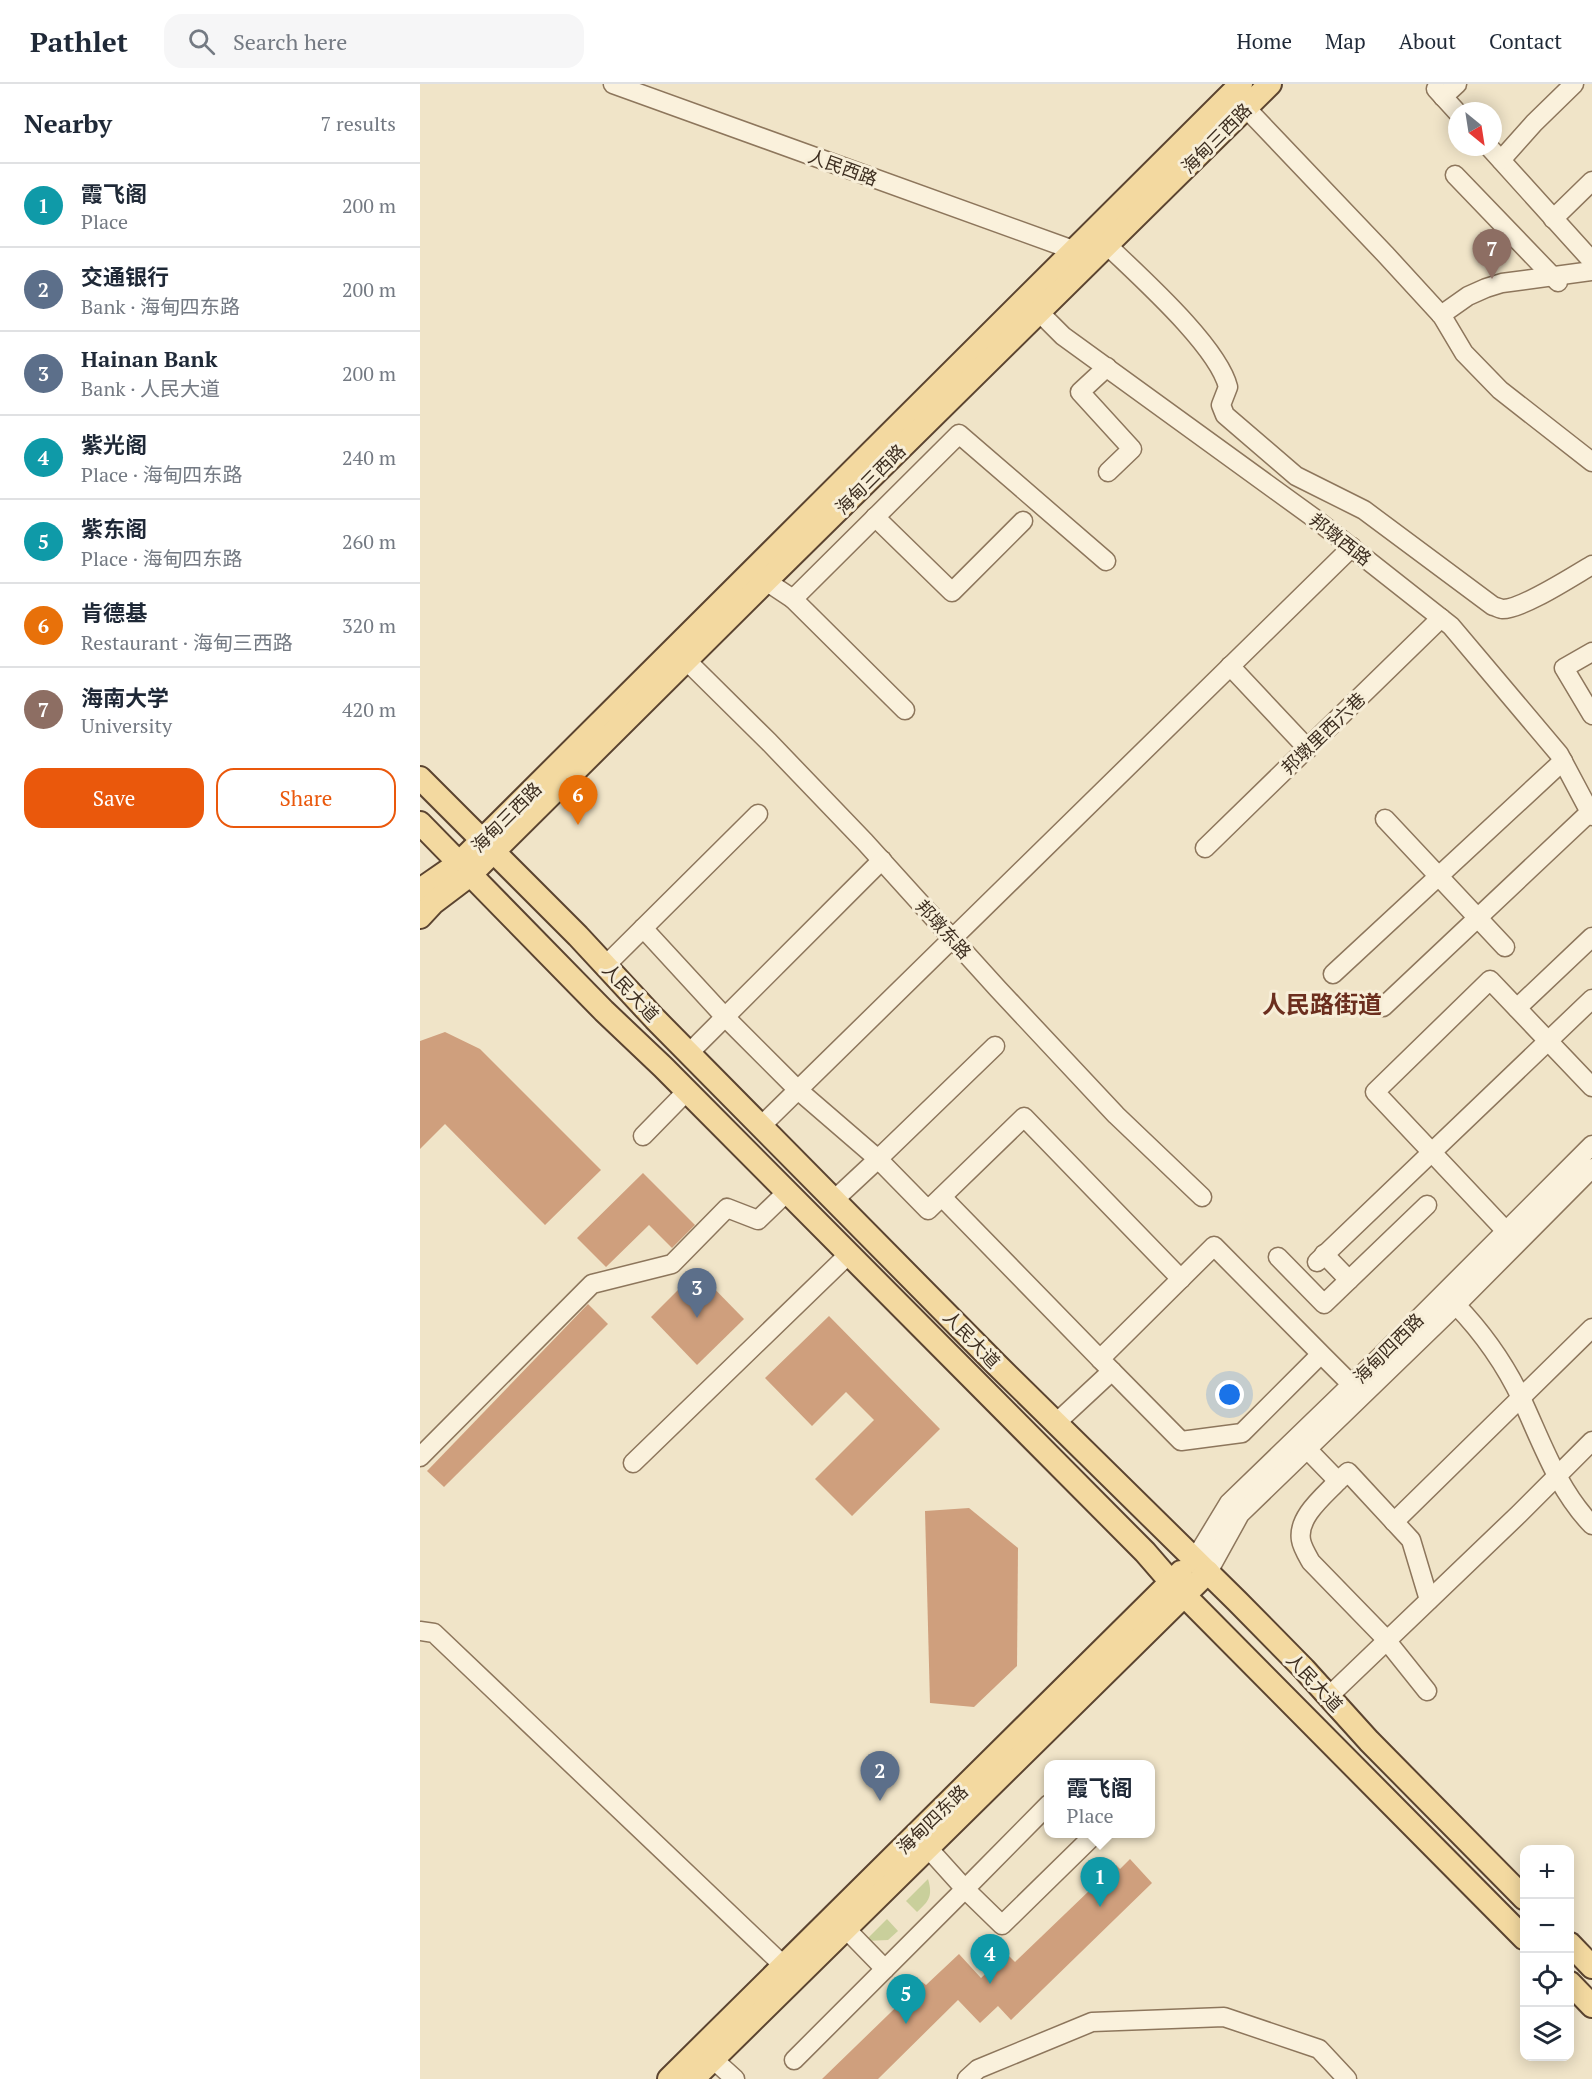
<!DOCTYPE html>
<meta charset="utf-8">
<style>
:root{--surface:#fff;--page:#f6f6f7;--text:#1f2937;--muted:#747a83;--line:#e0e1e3;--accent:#ea580c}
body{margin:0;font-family:"PT Serif","Noto Sans SC",serif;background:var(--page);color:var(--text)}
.controls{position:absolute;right:18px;bottom:18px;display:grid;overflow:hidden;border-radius:12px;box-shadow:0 3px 15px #0003}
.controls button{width:54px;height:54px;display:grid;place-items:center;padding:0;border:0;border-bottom:2px solid var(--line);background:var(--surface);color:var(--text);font:30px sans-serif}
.compass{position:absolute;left:1028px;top:18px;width:54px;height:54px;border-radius:50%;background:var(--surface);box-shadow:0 3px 15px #0003;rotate:150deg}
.you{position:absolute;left:810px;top:1311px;width:21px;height:21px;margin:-15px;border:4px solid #fff;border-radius:50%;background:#1a73e8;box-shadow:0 0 0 9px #1a73e833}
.badge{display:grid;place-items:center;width:39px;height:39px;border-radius:50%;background:var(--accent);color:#fff;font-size:20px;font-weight:700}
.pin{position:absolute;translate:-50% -50px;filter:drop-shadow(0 2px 3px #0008)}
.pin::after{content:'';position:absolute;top:32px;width:21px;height:18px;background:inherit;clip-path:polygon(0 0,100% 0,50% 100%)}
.popup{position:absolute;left:624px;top:1676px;width:111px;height:78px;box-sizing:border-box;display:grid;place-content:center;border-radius:12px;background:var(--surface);filter:drop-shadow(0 2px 4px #0005);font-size:20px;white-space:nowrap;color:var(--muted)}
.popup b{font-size:22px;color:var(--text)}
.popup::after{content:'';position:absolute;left:50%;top:100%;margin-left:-12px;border:12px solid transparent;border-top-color:var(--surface)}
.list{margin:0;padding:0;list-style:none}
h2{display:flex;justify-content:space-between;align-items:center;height:78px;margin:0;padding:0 24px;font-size:26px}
h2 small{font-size:20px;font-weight:400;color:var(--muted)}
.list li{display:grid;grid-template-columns:39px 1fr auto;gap:18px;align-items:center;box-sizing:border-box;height:84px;padding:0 24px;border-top:2px solid var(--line)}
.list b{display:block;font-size:22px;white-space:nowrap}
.list p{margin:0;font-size:20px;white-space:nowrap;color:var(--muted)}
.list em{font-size:20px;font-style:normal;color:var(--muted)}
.actions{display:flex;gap:12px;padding:18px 24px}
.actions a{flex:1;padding:14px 0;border:2px solid var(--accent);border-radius:18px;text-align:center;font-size:21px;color:var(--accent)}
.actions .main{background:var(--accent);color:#fff}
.icon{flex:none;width:33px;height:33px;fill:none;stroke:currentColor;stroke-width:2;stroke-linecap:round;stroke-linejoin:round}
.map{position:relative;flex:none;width:1172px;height:1995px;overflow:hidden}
header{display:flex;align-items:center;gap:36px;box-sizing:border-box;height:84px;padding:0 30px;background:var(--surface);border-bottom:2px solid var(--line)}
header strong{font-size:28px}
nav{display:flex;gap:33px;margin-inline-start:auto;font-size:21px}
.search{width:420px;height:54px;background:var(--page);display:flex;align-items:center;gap:15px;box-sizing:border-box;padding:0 21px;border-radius:18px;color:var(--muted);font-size:22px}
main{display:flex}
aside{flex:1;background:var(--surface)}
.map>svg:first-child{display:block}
</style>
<header>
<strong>Pathlet</strong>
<div class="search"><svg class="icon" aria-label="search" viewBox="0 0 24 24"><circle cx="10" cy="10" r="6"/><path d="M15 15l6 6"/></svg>Search here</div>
<nav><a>Home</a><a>Map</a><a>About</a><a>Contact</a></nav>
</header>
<main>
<aside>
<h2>Nearby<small>7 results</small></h2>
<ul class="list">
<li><span class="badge" style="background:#0f9aa8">1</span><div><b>霞飞阁</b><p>Place</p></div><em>200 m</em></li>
<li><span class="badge" style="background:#5c6f8a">2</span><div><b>交通银行</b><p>Bank · 海甸四东路</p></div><em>200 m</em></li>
<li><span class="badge" style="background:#5c6f8a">3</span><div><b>Hainan Bank</b><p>Bank · 人民大道</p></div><em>200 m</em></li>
<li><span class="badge" style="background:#0f9aa8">4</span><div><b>紫光阁</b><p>Place · 海甸四东路</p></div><em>240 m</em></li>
<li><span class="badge" style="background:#0f9aa8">5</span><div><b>紫东阁</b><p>Place · 海甸四东路</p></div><em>260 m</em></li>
<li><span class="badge" style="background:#e8710a">6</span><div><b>肯德基</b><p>Restaurant · 海甸三西路</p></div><em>320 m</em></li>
<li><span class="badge" style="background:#8d6e63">7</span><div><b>海南大学</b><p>University</p></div><em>420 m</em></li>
</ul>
<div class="actions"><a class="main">Save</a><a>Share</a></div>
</aside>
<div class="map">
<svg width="1172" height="1995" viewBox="0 0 1172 1995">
<rect width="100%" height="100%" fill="#f0e4c8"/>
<g fill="#c9cf9b">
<path d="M 508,1795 C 513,1812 509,1817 497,1828 L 486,1817 Z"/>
<path d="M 467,1835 L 478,1847 L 468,1856 L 445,1857 Z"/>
</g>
<g fill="#cf9f7d">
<path d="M 25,948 L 60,965 L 181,1086 L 125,1141 L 25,1040 L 0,1065 L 0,957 Z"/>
<path d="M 223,1089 L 275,1141 L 252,1164 L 229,1141 L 186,1183 L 157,1154 Z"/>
<path d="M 277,1187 L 324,1235 L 277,1281 L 231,1233 Z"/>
<path d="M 168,1220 L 188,1240 L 24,1403 L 7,1387 Z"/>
<path d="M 409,1232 L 520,1345 L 432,1432 L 395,1395 L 454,1336 L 426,1308 L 392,1342 L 345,1294 Z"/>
<path d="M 549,1424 L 598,1464 L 597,1582 L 554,1623 L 510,1619 L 505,1427 Z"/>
<path d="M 710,1775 L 732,1799 L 591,1936 L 578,1922 L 560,1939 L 538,1916 L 458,1995 L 402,1995 L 502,1898 L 506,1901 L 539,1870 L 561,1894 L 587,1870 L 595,1878 L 696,1781 L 700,1785 Z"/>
</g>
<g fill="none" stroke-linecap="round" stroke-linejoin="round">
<g stroke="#8d765c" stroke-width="21">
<g id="minor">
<path d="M 193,0 L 653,166"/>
<path d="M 1016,5 L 1037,28"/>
<path d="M 1023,13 L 1037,0"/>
<path d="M 826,24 L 966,171 L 1022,232 L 1044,269 L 1080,306 L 1172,378"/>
<path d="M 1069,63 L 1172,177"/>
<path d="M 1081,76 L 1114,39 L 1154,0"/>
<path d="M 1035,91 L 1138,198"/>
<path d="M 1133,135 L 1172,97"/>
<path d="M 687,161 C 719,192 798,262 808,303 L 801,321 L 805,331 L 876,392 L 944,426 L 1073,522 C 1074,522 1081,525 1082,525 C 1101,526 1153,492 1172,481"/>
<path d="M 619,228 L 643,252 L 894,434 L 1031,542 L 1139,670 L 1172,732"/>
<path d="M 1021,231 L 1048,212 L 1066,204 L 1082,199 L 1172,187"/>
<path d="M 687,283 L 660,308 L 712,365 L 688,388"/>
<path d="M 455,433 L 532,508 L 603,437"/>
<path d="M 346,497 L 373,515 L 539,350 L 686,477"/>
<path d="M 373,515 L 485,626"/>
<path d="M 1172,568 L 1144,584 L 1172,631"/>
<path d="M 266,576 L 349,658 L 445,758 L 578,905 L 696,1031 L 782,1113"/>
<path d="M 810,582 L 888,665"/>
<path d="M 965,735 L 1085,863"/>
<path d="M 785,764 L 1021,534"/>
<path d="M 223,844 L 305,933 L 378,1006 L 458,1075 L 575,962"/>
<path d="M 185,882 L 338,730"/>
<path d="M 913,890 L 1143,677"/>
<path d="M 963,923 L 1170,728"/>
<path d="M 1097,924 L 1172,853"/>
<path d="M 269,969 L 462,776"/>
<path d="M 341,1042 L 932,463"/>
<path d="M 223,1052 L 267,1007"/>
<path d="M 522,1113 L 681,1276"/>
<path d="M 414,1116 L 458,1075 L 508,1126 L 604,1033 L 761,1195"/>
<path d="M 1086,1147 L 955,1008 L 1070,896 L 1172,1003"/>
<path d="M 904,1170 L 929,1196"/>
<path d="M 858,1173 L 904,1220 L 1007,1121"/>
<path d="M 897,1178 L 1172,915"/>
<path d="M 1036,1221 C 1063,1249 1085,1280 1102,1316 C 1122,1359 1138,1406 1172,1441"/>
<path d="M 901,1270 L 794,1162 L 680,1275 L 761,1357 L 822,1349 L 901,1270 L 931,1300"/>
<path d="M 636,1339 L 692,1287"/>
<path d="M 886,1364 L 918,1397 L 928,1388 L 991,1456 L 1009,1516"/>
<path d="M 0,1373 L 172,1200 L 252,1180 L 307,1124 L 338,1136 L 367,1108"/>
<path d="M 213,1379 L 429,1170"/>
<path d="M 918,1397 C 904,1412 877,1433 881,1456 C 882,1463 887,1471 891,1478 L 963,1552 L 1007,1607"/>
<path d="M 974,1438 L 1172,1244"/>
<path d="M 775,1475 L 809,1419 L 961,1272 L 1172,1061"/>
<path d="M 788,1488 L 820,1430 L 1036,1221 L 1172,1084"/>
<path d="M 0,1547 L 14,1549 L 363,1881"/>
<path d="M 909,1612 L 1099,1430 L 1172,1357"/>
<path d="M 629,1720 L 545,1805 L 582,1841 L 675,1750"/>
<path d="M 426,1845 L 465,1885"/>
<path d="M 284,1967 L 315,1995"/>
<path d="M 374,1976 L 545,1805 L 508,1764"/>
<path d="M 547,1995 L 558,1985 L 672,1938 L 804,1933 L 899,1965 L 927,1995"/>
</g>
</g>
<g stroke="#5b4430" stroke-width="26">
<g id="major">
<path d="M 0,694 L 158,852 L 235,935 L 576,1280 L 817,1517 L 884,1585 L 949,1657 L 1104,1814"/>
<path d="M 0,739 L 184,927 L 243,983 L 725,1468 L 751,1498 L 1104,1854"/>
<path d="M 0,806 L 39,779 L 821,0"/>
<path d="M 0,833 L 13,819 L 50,791 L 346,497 L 850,0"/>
<path d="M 1150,1860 L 1172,1883"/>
<path d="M 1150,1899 L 1172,1922"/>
<path d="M 249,1995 L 761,1488"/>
<path d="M 273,1995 L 788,1488"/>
</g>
</g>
<use href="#minor" stroke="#faf1dc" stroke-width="18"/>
<use href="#major" stroke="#f3d9a0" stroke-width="22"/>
</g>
<g text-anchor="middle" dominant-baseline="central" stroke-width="6" stroke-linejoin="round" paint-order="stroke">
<g font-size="18" fill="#3d2e20" stroke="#f7eed8">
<text transform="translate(796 54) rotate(-45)">海甸三西路</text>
<text transform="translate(423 83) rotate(20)">人民西路</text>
<text transform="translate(450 395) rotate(-45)">海甸三西路</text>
<text transform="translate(921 455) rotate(38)">邦墩西路</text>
<text transform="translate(903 649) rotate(-44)">邦墩里西六巷</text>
<text transform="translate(86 733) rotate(-45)">海甸三西路</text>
<text transform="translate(524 845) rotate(48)">邦墩东路</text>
<text transform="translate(211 908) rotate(47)">人民大道</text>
<text transform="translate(552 1255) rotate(46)">人民大道</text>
<text transform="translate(968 1264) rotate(-45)">海甸四西路</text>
<text transform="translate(895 1598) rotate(47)">人民大道</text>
<text transform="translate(512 1735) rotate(-44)">海甸四东路</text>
</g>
<g font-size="24" font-weight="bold" fill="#6b2e1e" stroke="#f7eed8">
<text x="902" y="920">人民路街道</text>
</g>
</g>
</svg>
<div class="controls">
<button>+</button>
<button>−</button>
<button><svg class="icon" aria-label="locate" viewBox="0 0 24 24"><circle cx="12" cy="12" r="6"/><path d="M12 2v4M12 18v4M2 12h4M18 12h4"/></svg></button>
<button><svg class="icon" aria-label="layers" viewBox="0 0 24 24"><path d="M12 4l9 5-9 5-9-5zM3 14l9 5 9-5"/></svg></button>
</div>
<svg class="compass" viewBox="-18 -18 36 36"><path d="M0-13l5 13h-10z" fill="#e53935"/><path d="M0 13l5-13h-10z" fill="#747a83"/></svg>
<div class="you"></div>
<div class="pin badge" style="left:680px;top:1823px;background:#0f9aa8">1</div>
<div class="popup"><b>霞飞阁</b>Place</div>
<div class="pin badge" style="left:460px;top:1717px;background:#5c6f8a">2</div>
<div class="pin badge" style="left:277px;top:1234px;background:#5c6f8a">3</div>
<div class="pin badge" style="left:570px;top:1900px;background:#0f9aa8">4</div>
<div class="pin badge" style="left:486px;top:1940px;background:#0f9aa8">5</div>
<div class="pin badge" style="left:158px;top:741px;background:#e8710a">6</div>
<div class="pin badge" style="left:1072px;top:195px;background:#8d6e63">7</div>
</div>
</main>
